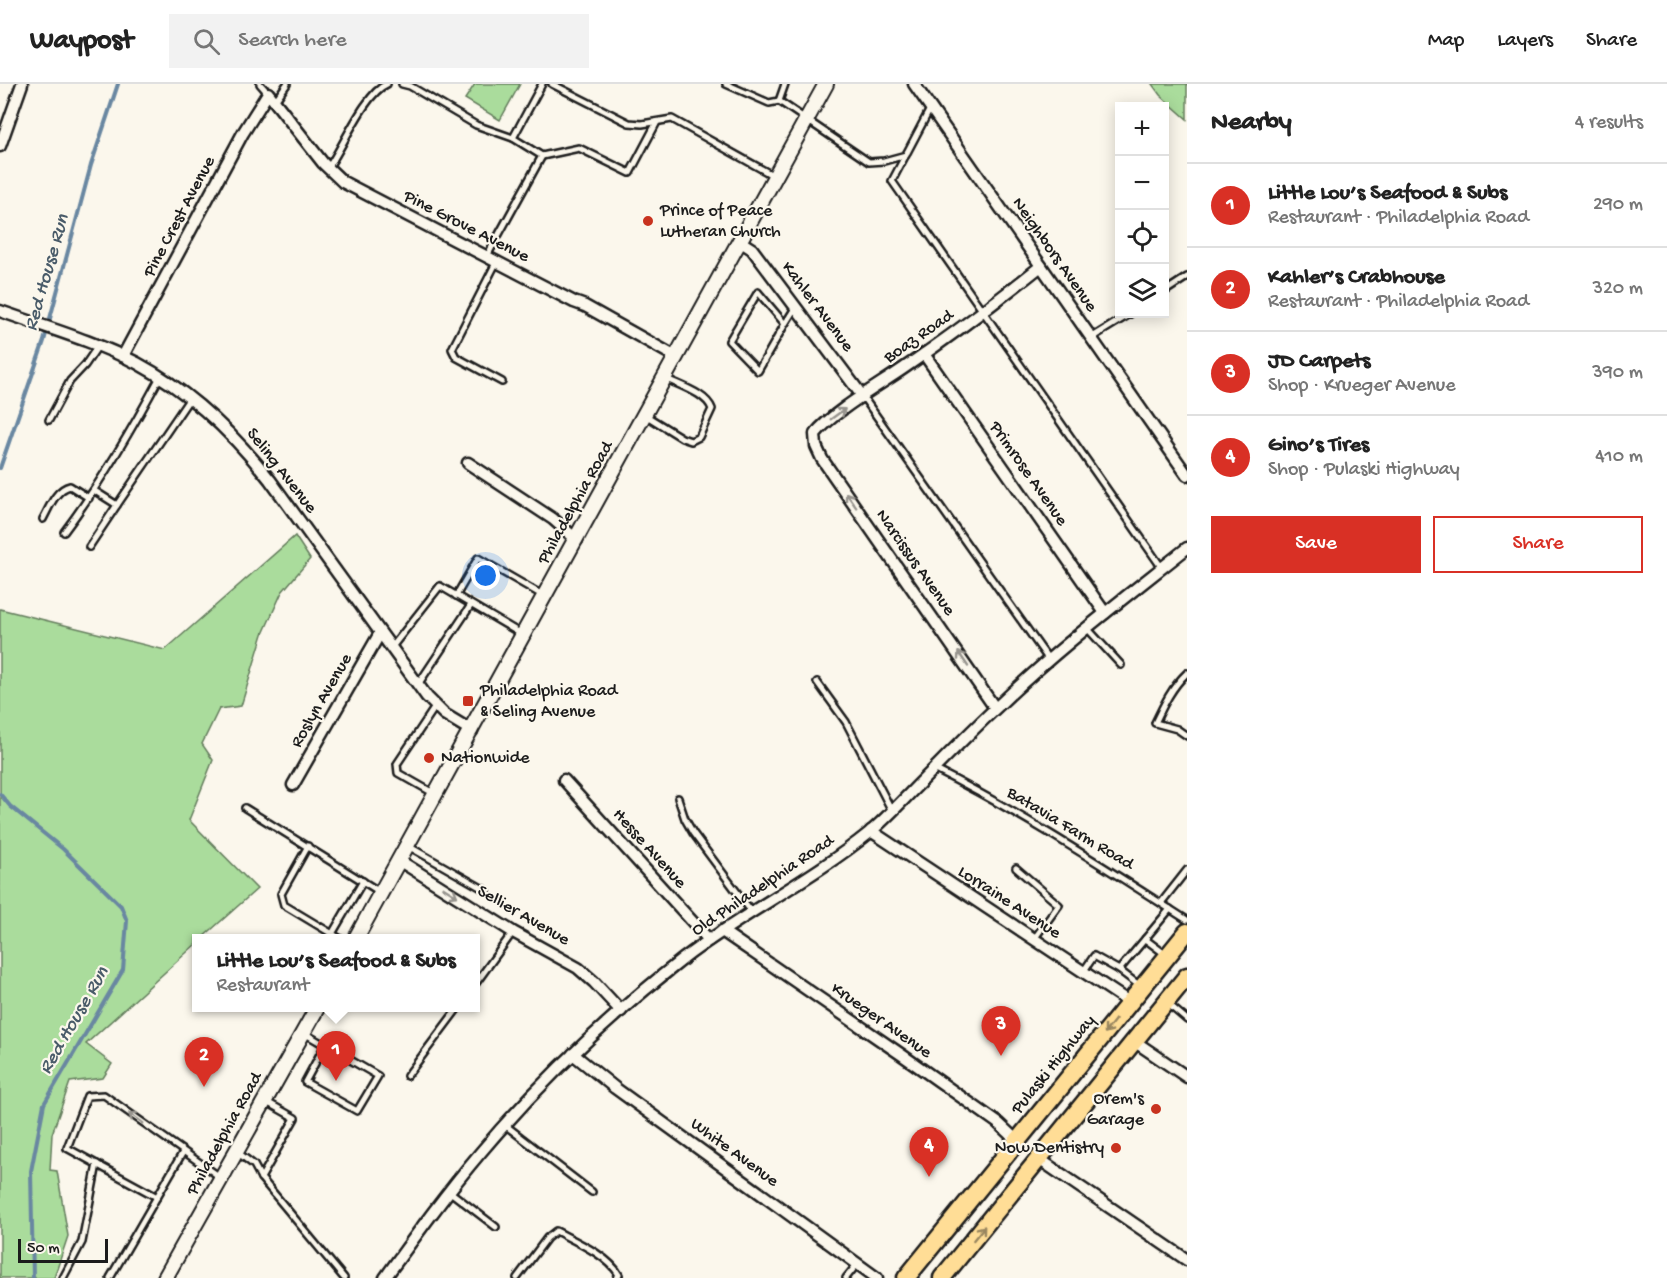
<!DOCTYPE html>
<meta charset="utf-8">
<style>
:root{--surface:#fff;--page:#f2f2f2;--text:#222;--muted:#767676;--line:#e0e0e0;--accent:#d93025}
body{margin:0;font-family:"Gochi Hand",sans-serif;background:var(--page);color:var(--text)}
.controls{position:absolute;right:18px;top:18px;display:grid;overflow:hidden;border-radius:0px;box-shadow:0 3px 15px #0003}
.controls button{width:54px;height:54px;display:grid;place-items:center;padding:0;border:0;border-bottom:2px solid var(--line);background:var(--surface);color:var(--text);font:30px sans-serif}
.scale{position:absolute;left:18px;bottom:15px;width:90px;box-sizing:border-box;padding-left:6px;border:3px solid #1c1c1c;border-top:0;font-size:16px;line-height:21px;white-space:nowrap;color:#1c1c1c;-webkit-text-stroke:4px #fbf7ec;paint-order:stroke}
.you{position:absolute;left:486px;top:492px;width:21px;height:21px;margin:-15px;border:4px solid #fff;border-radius:50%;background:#1a73e8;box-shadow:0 0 0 9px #1a73e833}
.badge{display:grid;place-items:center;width:39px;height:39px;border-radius:50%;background:var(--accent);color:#fff;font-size:20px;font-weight:700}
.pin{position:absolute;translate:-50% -50px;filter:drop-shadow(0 2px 3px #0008)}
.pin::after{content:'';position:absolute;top:32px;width:21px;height:18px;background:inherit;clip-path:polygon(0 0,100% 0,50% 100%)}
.popup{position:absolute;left:192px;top:850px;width:288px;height:78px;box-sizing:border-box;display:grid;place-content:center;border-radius:0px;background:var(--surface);filter:drop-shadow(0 2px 4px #0005);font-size:20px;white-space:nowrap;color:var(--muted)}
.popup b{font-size:22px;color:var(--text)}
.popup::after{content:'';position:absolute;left:50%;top:100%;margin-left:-12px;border:12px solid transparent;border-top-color:var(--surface)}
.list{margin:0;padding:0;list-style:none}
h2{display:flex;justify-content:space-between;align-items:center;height:78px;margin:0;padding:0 24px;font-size:26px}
h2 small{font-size:20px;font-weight:400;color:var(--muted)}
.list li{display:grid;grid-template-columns:39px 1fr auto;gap:18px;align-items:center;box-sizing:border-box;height:84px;padding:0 24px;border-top:2px solid var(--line)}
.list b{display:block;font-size:22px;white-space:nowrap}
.list p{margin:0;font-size:20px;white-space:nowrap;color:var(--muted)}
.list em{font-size:20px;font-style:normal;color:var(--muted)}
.actions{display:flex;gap:12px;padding:18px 24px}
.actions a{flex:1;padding:14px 0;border:2px solid var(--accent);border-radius:0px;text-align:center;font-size:21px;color:var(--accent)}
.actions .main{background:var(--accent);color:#fff}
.icon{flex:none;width:33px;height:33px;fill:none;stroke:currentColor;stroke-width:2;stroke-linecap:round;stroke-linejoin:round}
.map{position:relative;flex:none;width:1187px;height:1194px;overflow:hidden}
header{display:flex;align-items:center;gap:36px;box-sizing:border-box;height:84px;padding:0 30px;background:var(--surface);border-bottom:2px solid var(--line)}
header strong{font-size:28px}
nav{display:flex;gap:33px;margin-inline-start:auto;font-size:21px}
.search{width:420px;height:54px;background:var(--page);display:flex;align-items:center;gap:15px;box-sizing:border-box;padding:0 21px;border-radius:0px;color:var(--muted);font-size:22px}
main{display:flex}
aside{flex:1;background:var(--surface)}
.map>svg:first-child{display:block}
</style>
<header>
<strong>Waypost</strong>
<div class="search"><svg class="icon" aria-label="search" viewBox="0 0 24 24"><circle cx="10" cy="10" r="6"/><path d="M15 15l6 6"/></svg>Search here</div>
<nav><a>Map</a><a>Layers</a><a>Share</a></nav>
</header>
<main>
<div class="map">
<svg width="1187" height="1194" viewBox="0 0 1187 1194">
<rect width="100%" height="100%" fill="#fbf7ec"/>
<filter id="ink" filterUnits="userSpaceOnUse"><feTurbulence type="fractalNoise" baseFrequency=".0167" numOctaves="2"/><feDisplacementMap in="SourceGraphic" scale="12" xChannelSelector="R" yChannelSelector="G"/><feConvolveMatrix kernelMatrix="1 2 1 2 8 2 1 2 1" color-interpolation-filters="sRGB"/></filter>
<g filter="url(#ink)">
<g fill="#aadc9c" stroke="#637c5c" stroke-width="1.5">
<path d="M 475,0 L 520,0 L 500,36 L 465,15 Z"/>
<path d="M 1152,0 L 1187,0 L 1187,35 L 1160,11 Z"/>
<path d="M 295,452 L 310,475 L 282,508 L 263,550 L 241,622 L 219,625 L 202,660 L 213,676 L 189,736 L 257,805 L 202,854 L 196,854 L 196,860 L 86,960 L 112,980 L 103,994 L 70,998 L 52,1050 L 50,1086 L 57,1087 L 68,1152 L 54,1194 L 0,1194 L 0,525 L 165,566 Z"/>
</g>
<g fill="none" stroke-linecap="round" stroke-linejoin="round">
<g stroke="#6987a1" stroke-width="4">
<path d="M 0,384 L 44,257 L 91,81 L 118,0"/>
<path d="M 0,710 L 10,722 L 63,765 L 121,822 L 127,837 L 123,886 L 44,1020 L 31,1087 L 33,1194"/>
</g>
<g stroke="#1c1c1c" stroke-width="10">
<g id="service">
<path d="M 260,0 L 268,9"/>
<path d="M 402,0 L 410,2 L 476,41 L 513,54"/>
<path d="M 542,0 L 513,54 L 542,72 L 579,64 L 630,89 L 657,38"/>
<path d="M 552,0 L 629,39 L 642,40 L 672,35 L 774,92"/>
<path d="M 726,0 L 769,19 L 779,17"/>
<path d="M 275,17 L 287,0"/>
<path d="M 779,17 L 869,78 L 884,77 L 906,71"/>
<path d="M 779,17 L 785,0"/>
<path d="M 930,25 L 892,97 L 1162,484"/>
<path d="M 328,84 C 343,63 365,9 387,0"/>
<path d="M 487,172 L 542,72"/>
<path d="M 497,177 L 452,265 L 456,273 L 502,298"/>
<path d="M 1164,208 L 1187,193"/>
<path d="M 785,240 L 758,287 L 729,257 L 758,208 L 785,240 L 795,224"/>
<path d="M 1091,254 L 1130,230"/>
<path d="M 863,313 L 1049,576"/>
<path d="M 645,331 L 682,354 L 691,357 L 699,353 L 712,325 C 706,309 680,302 665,294"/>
<path d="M 49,336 L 70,297 L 85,281 L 98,262"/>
<path d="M 95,407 L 117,421 L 190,314"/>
<path d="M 43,435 C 49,424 56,405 70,402 L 89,414"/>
<path d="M 64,448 C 101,399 131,347 160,293"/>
<path d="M 89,463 L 117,421"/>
<path d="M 456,512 L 478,474 L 544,512"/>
<path d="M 1087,544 L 1121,581"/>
<path d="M 392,563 L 440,502 L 523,551"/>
<path d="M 1187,589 C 1172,603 1164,620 1155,639 L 1177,645 L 1187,652"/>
<path d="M 817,598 L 846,638 L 892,727"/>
<path d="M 419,599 L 471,521"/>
<path d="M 435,623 L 397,680 L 398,689 L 435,710"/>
<path d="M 934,685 C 1022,729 1104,783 1187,836"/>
<path d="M 678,714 L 685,735 L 693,749 L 751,827"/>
<path d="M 245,724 L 380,808"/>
<path d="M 308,762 L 281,810 L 284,821 L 339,854"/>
<path d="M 408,762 L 487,807"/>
<path d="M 1016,784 L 1059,821 L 1034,855"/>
<path d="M 1161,819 L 1187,786"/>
<path d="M 332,850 L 363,797"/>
<path d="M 1145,855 L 1170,825"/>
<path d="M 1083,888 L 1094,872 L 1119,886"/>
<path d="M 476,899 L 513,848"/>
<path d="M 1140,902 L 1119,886 L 1145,855 L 1165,870"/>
<path d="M 1167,919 L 1187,936"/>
<path d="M 304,949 L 378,992 L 357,1027 L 305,998 L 325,961"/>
<path d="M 407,992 L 458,924"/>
<path d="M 505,1041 L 592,1108"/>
<path d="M 237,1068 L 254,1081 L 261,1094 L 344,1194"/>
<path d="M 261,1094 L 295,1034 L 265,1017"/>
<path d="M 449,1107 L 496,1143"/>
<path d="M 157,1113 L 67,1064 L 87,1012 L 104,1011 L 220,1093"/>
<path d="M 63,1194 L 82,1158 L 97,1080"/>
<path d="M 110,1194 L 183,1068"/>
<path d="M 517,1194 L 547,1154 L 556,1147 C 575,1157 609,1172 619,1191 L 617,1194"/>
<path d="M 846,1194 L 858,1179"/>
</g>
</g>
<g stroke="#1c1c1c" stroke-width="15">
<g id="minor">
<path d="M 914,0 L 1187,391"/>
<path d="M 0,62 L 22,0"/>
<path d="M 741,158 L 752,165 L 863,313"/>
<path d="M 0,227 C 45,243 94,257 137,279 C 191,308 233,349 270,396 L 427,613 L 444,630 L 472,647"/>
<path d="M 924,270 L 1105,529"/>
<path d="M 123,272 L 243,49 L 268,9 L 323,79 L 343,98 L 574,218 L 585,222 L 676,273"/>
<path d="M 468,379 L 553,435 L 577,456"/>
<path d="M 995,624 L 822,375 L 816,362 L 815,350 C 834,327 878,302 904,284 C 951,252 996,218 1041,182"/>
<path d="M 564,696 L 709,856"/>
<path d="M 293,701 L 380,549"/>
<path d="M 871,747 L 1129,918"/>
<path d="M 400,777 L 513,848 L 578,884 L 594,898 L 621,927"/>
<path d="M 722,847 L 902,971 L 998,1039 L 1017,1057"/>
<path d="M 1134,957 L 1187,993"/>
<path d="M 573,970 L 615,1004 L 877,1194"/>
<path d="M 1039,1075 L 1187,1176"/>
<path d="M 385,1194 C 416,1151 447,1108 481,1068 C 541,997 610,932 683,875 C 743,829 811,796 869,749 C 887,734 903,716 920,699 C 946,673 971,647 998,622 C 1057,565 1123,515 1187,464"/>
</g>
</g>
<g stroke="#1c1c1c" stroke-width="18">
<g id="secondary">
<path d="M 356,854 L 826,0"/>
<path d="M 165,1194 L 317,924"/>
</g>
</g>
<g stroke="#1c1c1c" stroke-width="21">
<g id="trunk">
<path d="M 906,1194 L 1187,848"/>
<path d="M 942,1194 L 1187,892"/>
</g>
</g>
<use href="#service" stroke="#fbf7ec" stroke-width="5"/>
<use href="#minor" stroke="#fbf7ec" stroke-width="10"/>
<use href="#secondary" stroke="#fbf7ec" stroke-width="14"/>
<use href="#trunk" stroke="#ffdd96" stroke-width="16"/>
</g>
<defs><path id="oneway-shaft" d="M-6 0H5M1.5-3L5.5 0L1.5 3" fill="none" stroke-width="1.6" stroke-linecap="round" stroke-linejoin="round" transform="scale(1.5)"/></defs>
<g stroke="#97948e">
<use href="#oneway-shaft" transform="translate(838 330) rotate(-36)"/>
<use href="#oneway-shaft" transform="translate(851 416) rotate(-125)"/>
<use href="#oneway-shaft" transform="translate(963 575) rotate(-124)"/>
<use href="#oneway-shaft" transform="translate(450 808) rotate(32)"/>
<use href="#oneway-shaft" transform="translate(136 1034) rotate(-144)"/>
</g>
<g stroke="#99865f">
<use href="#oneway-shaft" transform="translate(1110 942) rotate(128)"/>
<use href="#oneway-shaft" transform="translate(979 1149) rotate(-51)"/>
</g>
</g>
<g fill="#c8321e" stroke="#fbf7ec" stroke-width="2">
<circle cx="648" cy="137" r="6"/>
<rect x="462" y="611" width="12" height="12" rx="3"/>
<circle cx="429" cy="674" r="6"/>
<circle cx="1156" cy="1025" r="6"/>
<circle cx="1116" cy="1064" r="6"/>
</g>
<g text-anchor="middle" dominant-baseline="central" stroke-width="4.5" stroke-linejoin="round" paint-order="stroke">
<g font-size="18" fill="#1c1c1c" stroke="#fbf7ec" text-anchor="start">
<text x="660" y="127">Prince of Peace<tspan x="660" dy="21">Lutheran Church</tspan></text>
<text x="480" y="607">Philadelphia Road<tspan x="480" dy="21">&amp; Seling Avenue</tspan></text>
<text x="441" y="674">Nationwide</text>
<text x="1144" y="1015" text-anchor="end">Orem's<tspan x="1144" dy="21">Garage</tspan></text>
<text x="1104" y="1064" text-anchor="end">Now Dentistry</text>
</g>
<g font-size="18" fill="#1c1c1c" stroke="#fbf7ec">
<text transform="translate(180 133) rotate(-62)">Pine Crest Avenue</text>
<text transform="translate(466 143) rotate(27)">Pine Grove Avenue</text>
<text transform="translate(1054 171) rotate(55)">Neighbors Avenue</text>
<text transform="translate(817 223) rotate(53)">Kahler Avenue</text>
<text transform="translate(919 253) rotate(-35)">Boaz Road</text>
<text transform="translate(281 387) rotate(52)">Seling Avenue</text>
<text transform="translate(1028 390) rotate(55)">Primrose Avenue</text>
<text transform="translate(576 419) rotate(-61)">Philadelphia Road</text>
<text transform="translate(915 479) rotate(55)">Narcissus Avenue</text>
<text transform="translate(322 617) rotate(-60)">Roslyn Avenue</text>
<text transform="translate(1070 745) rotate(31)">Batavia Farm Road</text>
<text transform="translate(649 765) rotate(48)">Hesse Avenue</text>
<text transform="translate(763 802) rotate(-34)">Old Philadelphia Road</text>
<text transform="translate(1009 819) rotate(33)">Lorraine Avenue</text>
<text transform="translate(523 832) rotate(30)">Sellier Avenue</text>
<text transform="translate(881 937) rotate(35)">Krueger Avenue</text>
<text transform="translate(1054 981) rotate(-51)">Pulaski Highway</text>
<text transform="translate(225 1050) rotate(-61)">Philadelphia Road</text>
<text transform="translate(734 1069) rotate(36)">White Avenue</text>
</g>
<g font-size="20" font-style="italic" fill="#495b69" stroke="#fbf7ec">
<text transform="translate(48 189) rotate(-74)">Red House Run</text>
<text transform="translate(75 937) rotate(-60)">Red House Run</text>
</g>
</g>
</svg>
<div class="controls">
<button>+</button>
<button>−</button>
<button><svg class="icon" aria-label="locate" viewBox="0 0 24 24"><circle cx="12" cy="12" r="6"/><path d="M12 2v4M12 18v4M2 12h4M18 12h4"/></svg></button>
<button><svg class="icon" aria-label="layers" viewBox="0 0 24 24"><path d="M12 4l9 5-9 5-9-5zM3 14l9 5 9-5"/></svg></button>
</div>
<div class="scale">50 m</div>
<div class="you"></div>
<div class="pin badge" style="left:336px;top:997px">1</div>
<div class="popup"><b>Little Lou’s Seafood &amp; Subs</b>Restaurant</div>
<div class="pin badge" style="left:204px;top:1003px">2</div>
<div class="pin badge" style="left:1001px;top:972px">3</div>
<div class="pin badge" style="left:929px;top:1093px">4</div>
</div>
<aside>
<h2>Nearby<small>4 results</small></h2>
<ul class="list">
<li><span class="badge">1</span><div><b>Little Lou’s Seafood &amp; Subs</b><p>Restaurant · Philadelphia Road</p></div><em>290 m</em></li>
<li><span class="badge">2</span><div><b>Kahler’s Crabhouse</b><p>Restaurant · Philadelphia Road</p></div><em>320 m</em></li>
<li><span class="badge">3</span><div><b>JD Carpets</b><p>Shop · Krueger Avenue</p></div><em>390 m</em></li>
<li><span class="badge">4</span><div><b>Gino’s Tires</b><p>Shop · Pulaski Highway</p></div><em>410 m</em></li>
</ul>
<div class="actions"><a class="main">Save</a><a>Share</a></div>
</aside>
</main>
